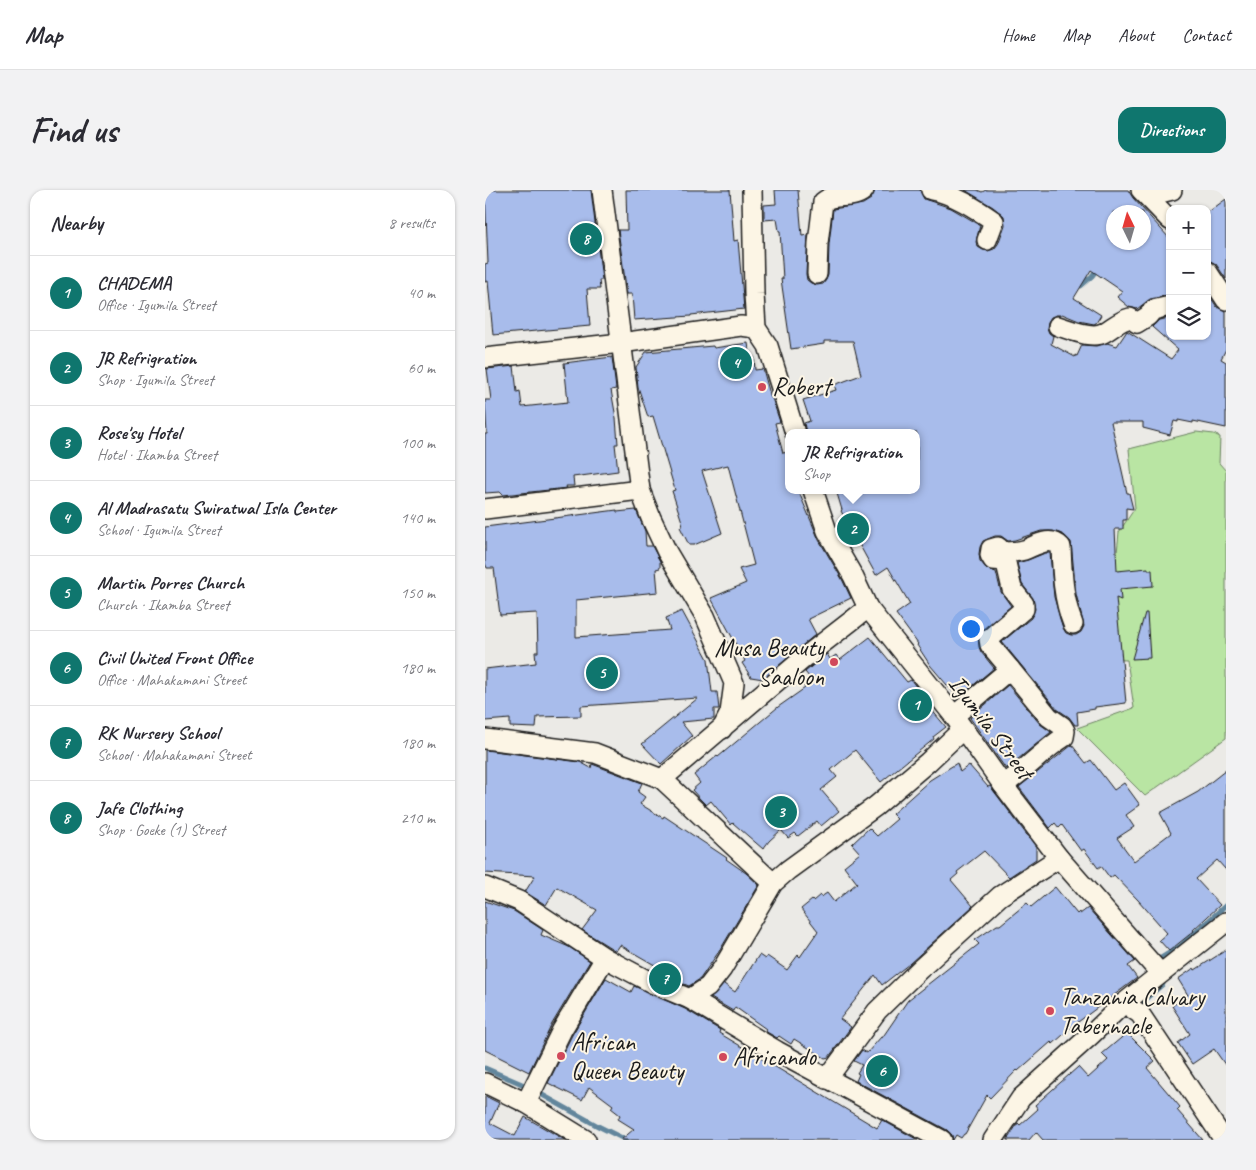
<!DOCTYPE html>
<meta charset="utf-8">
<style>
:root{--surface:#fff;--page:#f2f2f3;--text:#2b2b33;--muted:#7c7c81;--line:#e1e1e2;--accent:#0f766e}
body{margin:0;font-family:Caveat,sans-serif;background:var(--page);color:var(--text)}
.controls{position:absolute;right:15px;top:15px;display:grid;overflow:hidden;border-radius:10px;box-shadow:0 1px 4px #0004}
.controls button{width:45px;height:45px;display:grid;place-items:center;padding:0;border:0;border-bottom:1px solid var(--line);background:var(--surface);color:var(--text);font:25px sans-serif}
.compass{position:absolute;left:621px;top:15px;width:45px;height:45px;border-radius:50%;background:var(--surface);box-shadow:0 1px 4px #0004;rotate:355deg}
.you{position:absolute;left:485px;top:438px;width:18px;height:18px;margin:-12px;border:4px solid #fff;border-radius:50%;background:#1a73e8;box-shadow:0 0 0 8px #1a73e833}
.badge{display:grid;place-items:center;width:32px;height:32px;border-radius:50%;background:var(--accent);color:#fff;font-size:16px;font-weight:700}
.pin{position:absolute;translate:-50% -50%;border:2px solid #fff;box-shadow:0 1px 5px #0006}
.popup{position:absolute;left:300px;top:239px;width:135px;height:65px;box-sizing:border-box;display:grid;place-content:center;border-radius:10px;background:var(--surface);filter:drop-shadow(0 1px 4px #0005);font-size:16px;white-space:nowrap;color:var(--muted)}
.popup b{font-size:19px;color:var(--text)}
.popup::after{content:'';position:absolute;left:50%;top:100%;margin-left:-10px;border:10px solid transparent;border-top-color:var(--surface)}
.list{margin:0;padding:0;list-style:none}
h2{display:flex;justify-content:space-between;align-items:center;height:65px;margin:0;padding:0 20px;font-size:21px}
h2 small{font-size:16px;font-weight:400;color:var(--muted)}
.list li{display:grid;grid-template-columns:32px 1fr auto;gap:15px;align-items:center;box-sizing:border-box;height:75px;padding:0 20px;border-top:1px solid var(--line)}
.list b{display:block;font-size:19px;white-space:nowrap}
.list p{margin:0;font-size:16px;white-space:nowrap;color:var(--muted)}
.list em{font-size:16px;font-style:normal;color:var(--muted)}
.icon{flex:none;width:28px;height:28px;fill:none;stroke:currentColor;stroke-width:2;stroke-linecap:round;stroke-linejoin:round}
.map{position:relative;flex:none;width:741px;height:950px;overflow:hidden;border-radius:15px}
header{display:flex;align-items:center;gap:30px;box-sizing:border-box;height:70px;padding:0 25px;background:var(--surface);border-bottom:1px solid var(--line)}
header strong{font-size:24px}
nav{display:flex;gap:28px;margin-inline-start:auto;font-size:18px}
.intro{display:flex;align-items:center;justify-content:space-between;box-sizing:border-box;height:120px;padding:0 30px}
h1{margin:0;font-size:35px}
.button{padding:12px 22px;border-radius:15px;background:var(--accent);color:#fff;font-size:18px;font-weight:700}
main{display:flex;gap:30px;padding:0 30px}
aside{flex:1;background:var(--surface);border-radius:15px;box-shadow:0 1px 4px #0004}
.map>svg:first-child{display:block}
</style>
<header>
<strong>Map</strong>
<nav><a>Home</a><a>Map</a><a>About</a><a>Contact</a></nav>
</header>
<div class="intro"><h1>Find us</h1><a class="button">Directions</a></div>
<main>
<aside>
<h2>Nearby<small>8 results</small></h2>
<ul class="list">
<li><span class="badge">1</span><div><b>CHADEMA</b><p>Office · Igumila Street</p></div><em>40 m</em></li>
<li><span class="badge">2</span><div><b>JR Refrigration</b><p>Shop · Igumila Street</p></div><em>60 m</em></li>
<li><span class="badge">3</span><div><b>Rose'sy Hotel</b><p>Hotel · Ikamba Street</p></div><em>100 m</em></li>
<li><span class="badge">4</span><div><b>Al Madrasatu Swiratwal Isla Center</b><p>School · Igumila Street</p></div><em>140 m</em></li>
<li><span class="badge">5</span><div><b>Martin Porres Church</b><p>Church · Ikamba Street</p></div><em>150 m</em></li>
<li><span class="badge">6</span><div><b>Civil United Front Office</b><p>Office · Mahakamani Street</p></div><em>180 m</em></li>
<li><span class="badge">7</span><div><b>RK Nursery School</b><p>School · Mahakamani Street</p></div><em>180 m</em></li>
<li><span class="badge">8</span><div><b>Jafe Clothing</b><p>Shop · Goeke (1) Street</p></div><em>210 m</em></li>
</ul>
</aside>
<div class="map">
<svg width="741" height="950" viewBox="0 0 741 950">
<rect width="100%" height="100%" fill="#ebeae6"/>
<filter id="ink" filterUnits="userSpaceOnUse"><feTurbulence type="fractalNoise" baseFrequency=".02" numOctaves="2"/><feDisplacementMap in="SourceGraphic" scale="10" xChannelSelector="R" yChannelSelector="G"/><feConvolveMatrix kernelMatrix="1 2 1 2 8 2 1 2 1" color-interpolation-filters="sRGB"/></filter>
<g filter="url(#ink)">
<path fill="#b9e5a3" stroke="#6a8060" d="M 711,242 L 729,244 L 735,247 L 734,273 L 741,281 L 741,548 L 660,606 L 592,538 L 649,518 L 642,470 L 614,469 L 617,395 L 632,363 L 634,342 L 650,318 L 644,259 Z"/>
<g fill="none" stroke-linecap="round" stroke-linejoin="round">
<g stroke="#62869c" stroke-width="5">
<path d="M 592,94 L 596,96 L 607,86 L 613,78"/>
<path d="M 670,767 L 673,770 L 694,757 L 741,715"/>
<path d="M 658,811 L 678,794"/>
<path d="M 0,878 L 37,894"/>
<path d="M 52,902 L 113,936 L 141,950"/>
</g>
</g>
<g fill="#a8bceb" stroke="#1c1c1c" fill-rule="evenodd">
<path d="M 0,0 L 106,0 L 117,90 L 114,90 L 115,99 L 102,99 L 105,136 L 8,145 L 3,91 L 0,92 L 0,74 L 3,73 Z"/>
<path d="M 141,0 L 245,0 L 249,51 L 253,50 L 259,119 L 206,125 L 206,126 L 149,130 L 147,104 L 142,104 L 133,40 L 142,40 Z"/>
<path d="M 290,0 L 313,0 L 317,46 L 323,45 L 321,84 L 322,90 L 326,93 L 332,95 L 338,94 L 341,90 L 343,85 L 344,54 L 348,19 L 378,14 L 386,9 L 390,0 L 435,0 L 439,9 L 466,18 L 495,35 L 491,52 L 493,57 L 498,60 L 503,61 L 509,59 L 513,54 L 520,35 L 519,26 L 508,17 L 480,0 L 492,0 L 497,2 L 501,0 L 643,0 L 648,8 L 685,49 L 685,105 L 665,109 L 652,119 L 644,117 L 632,107 L 637,101 L 606,80 L 589,108 L 616,125 L 611,133 L 609,134 L 594,131 L 577,124 L 576,125 L 571,125 L 566,127 L 563,132 L 562,138 L 564,143 L 568,146 L 566,154 L 590,167 L 590,165 L 592,166 L 597,155 L 611,156 L 622,153 L 632,156 L 642,141 L 686,169 L 693,160 L 667,137 L 674,130 L 685,128 L 685,146 L 722,146 L 722,102 L 732,117 L 741,121 L 741,159 L 736,169 L 741,172 L 741,238 L 708,231 L 708,233 L 693,230 L 693,232 L 689,231 L 685,245 L 658,238 L 658,232 L 626,232 L 642,303 L 644,303 L 648,319 L 641,318 L 641,330 L 638,330 L 638,339 L 630,339 L 632,381 L 663,378 L 663,380 L 667,380 L 668,396 L 635,399 L 636,410 L 631,408 L 641,513 L 610,517 L 610,519 L 592,522 L 593,535 L 590,535 L 584,527 L 572,519 L 517,452 L 546,428 L 550,419 L 548,408 L 537,394 L 532,373 L 543,370 L 560,363 L 565,363 L 569,407 L 578,438 L 581,443 L 586,445 L 591,445 L 596,442 L 599,436 L 591,404 L 586,352 L 579,345 L 568,341 L 556,341 L 530,350 L 523,351 L 516,346 L 510,346 L 498,351 L 495,357 L 494,364 L 495,371 L 502,379 L 511,382 L 516,402 L 526,416 L 497,440 L 493,446 L 494,457 L 496,462 L 509,478 L 473,508 L 445,475 L 432,455 L 433,454 L 411,424 L 425,414 L 403,377 L 391,385 L 356,321 L 357,320 L 351,300 L 432,300 L 432,243 L 321,243 L 319,233 L 325,231 L 318,210 L 351,200 L 349,195 L 376,185 L 368,151 L 339,151 L 339,154 L 306,159 L 296,89 L 298,89 L 295,41 L 294,41 L 292,29 L 279,30 L 279,15 L 291,14 ZM 628,22 L 658,22 L 658,52 L 628,52 Z"/>
<path d="M 741,9 L 741,89 L 731,74 L 722,70 L 722,23 Z"/>
<path d="M 263,153 L 265,167 L 269,167 L 270,180 L 278,179 L 286,208 L 287,208 L 295,232 L 290,233 L 298,263 L 304,262 L 304,300 L 313,300 L 334,350 L 357,389 L 366,408 L 323,429 L 331,444 L 278,489 L 266,487 L 257,473 L 260,471 L 226,408 L 261,393 L 254,379 L 269,375 L 243,275 L 217,281 L 237,343 L 209,355 L 204,355 L 195,337 L 198,335 L 187,301 L 190,300 L 168,226 L 163,227 L 153,197 L 151,177 L 161,162 L 228,156 L 229,158 Z"/>
<path d="M 127,167 L 131,199 L 126,200 L 131,228 L 133,254 L 130,254 L 133,281 L 88,287 L 89,296 L 81,296 L 82,298 L 18,305 L 15,302 L 0,303 L 0,244 L 2,244 L 0,210 L 6,210 L 2,179 L 29,176 L 32,202 L 35,201 L 37,217 L 83,212 L 79,173 Z"/>
<path d="M 132,320 L 132,322 L 151,320 L 160,341 L 161,356 L 167,356 L 175,371 L 175,378 L 171,379 L 173,402 L 91,410 L 91,447 L 185,440 L 181,428 L 197,421 L 223,469 L 227,502 L 232,502 L 234,519 L 229,519 L 229,529 L 196,532 L 207,546 L 176,574 L 157,554 L 213,508 L 96,516 L 96,526 L 52,527 L 51,538 L 25,537 L 25,529 L 0,531 L 0,479 L 51,473 L 50,462 L 53,462 L 52,423 L 15,425 L 9,378 L 2,378 L 0,373 L 0,337 Z"/>
<path d="M 660,423 L 662,423 L 665,468 L 647,469 Z"/>
<path d="M 385,447 L 422,492 L 426,490 L 436,503 L 434,505 L 461,537 L 448,547 L 449,549 L 396,592 L 370,560 L 346,580 L 352,587 L 336,600 L 354,621 L 336,636 L 332,631 L 313,646 L 310,643 L 303,648 L 296,640 L 284,651 L 278,659 L 248,633 L 246,635 L 226,611 L 221,615 L 215,609 L 207,600 L 215,593 L 209,585 L 232,566 L 233,567 L 293,517 L 320,498 L 318,494 L 325,488 L 320,482 L 332,472 L 342,464 L 345,469 L 351,465 L 355,470 Z"/>
<path d="M 523,495 L 555,534 L 566,542 L 521,579 L 485,528 Z"/>
<path d="M 587,555 L 601,573 L 606,570 L 629,600 L 639,593 L 655,615 L 641,625 L 649,637 L 632,648 L 649,671 L 686,643 L 675,623 L 713,602 L 741,580 L 741,680 L 732,670 L 711,689 L 735,715 L 708,740 L 709,741 L 684,761 L 674,750 L 682,743 L 653,710 L 629,685 L 625,688 L 616,676 L 613,678 L 599,659 L 596,661 L 577,635 L 574,638 L 570,633 L 565,638 L 534,597 Z"/>
<path d="M 0,560 L 95,572 L 106,578 L 107,574 L 157,593 L 153,602 L 160,607 L 155,614 L 178,628 L 179,626 L 242,668 L 241,669 L 261,683 L 274,695 L 235,760 L 215,789 L 204,796 L 178,786 L 180,781 L 135,755 L 131,761 L 126,758 L 97,740 L 112,720 L 72,697 L 61,715 L 40,702 L 50,686 L 0,683 Z"/>
<path d="M 472,573 L 475,582 L 484,575 L 503,597 L 505,596 L 551,657 L 551,669 L 524,687 L 499,661 L 472,682 L 473,684 L 466,690 L 488,716 L 424,774 L 397,795 L 390,785 L 355,829 L 366,837 L 344,867 L 340,868 L 309,849 L 306,854 L 294,846 L 292,848 L 280,841 L 281,839 L 250,817 L 248,821 L 226,808 L 239,794 L 250,802 L 274,765 L 280,769 L 282,766 L 302,780 L 313,765 L 315,767 L 333,741 L 316,719 L 327,710 L 328,711 L 335,705 L 336,707 L 342,703 L 349,712 L 372,693 L 359,676 L 375,663 L 367,654 L 384,638 L 392,646 L 412,629 L 407,624 L 445,590 Z"/>
<path d="M 570,697 L 592,724 L 594,722 L 595,724 L 603,718 L 650,771 L 643,776 L 652,788 L 589,835 L 568,854 L 566,852 L 533,881 L 532,880 L 505,908 L 502,905 L 480,944 L 479,944 L 476,948 L 471,945 L 468,950 L 467,945 L 462,940 L 371,891 L 374,884 L 372,883 L 377,875 L 369,871 L 377,860 L 382,863 L 396,847 L 397,848 L 423,810 L 494,754 L 490,750 L 512,735 L 515,735 L 542,713 L 546,717 Z"/>
<path d="M 0,711 L 29,721 L 58,740 L 56,745 L 84,757 L 105,771 L 67,834 L 44,882 L 0,860 Z"/>
<path d="M 741,760 L 741,876 L 729,859 L 707,874 L 693,853 L 705,844 L 687,816 L 703,805 L 693,789 L 709,778 L 710,780 Z"/>
<path d="M 121,788 L 146,802 L 149,796 L 200,819 L 235,840 L 234,843 L 392,938 L 397,930 L 433,950 L 136,950 L 149,939 L 133,929 L 135,925 L 126,918 L 128,915 L 104,897 L 97,910 L 63,893 L 87,845 Z"/>
<path d="M 642,843 L 670,871 L 662,878 L 695,917 L 692,920 L 718,950 L 558,950 L 551,942 L 544,950 L 522,950 L 533,933 L 535,935 L 553,919 L 550,915 L 593,877 L 603,888 L 623,870 L 617,864 Z"/>
<path d="M 0,906 L 14,913 L 5,933 L 30,946 L 40,927 L 80,950 L 0,950 Z"/>
</g>
<g fill="none" stroke-linecap="round" stroke-linejoin="round">
<g stroke="#1c1c1c" stroke-width="22">
<g id="minor">
<path d="M 117,0 L 155,300 L 166,328 L 182,362 L 220,426 L 249,493 L 245,523 L 237,539"/>
<path d="M 267,0 L 269,104 L 271,138 L 283,156 L 310,243"/>
<path d="M 446,0 C 469,4 490,18 509,31 L 502,50"/>
<path d="M 656,0 L 685,30"/>
<path d="M 663,6 L 687,0"/>
<path d="M 722,81 L 741,110"/>
<path d="M 332,84 L 333,53 L 338,12 C 349,2 367,11 379,0"/>
<path d="M 573,136 C 586,140 608,150 620,142 C 630,136 634,131 645,128 L 652,133 L 663,126 L 668,120 L 685,116"/>
<path d="M 0,168 L 136,153 L 256,136 L 271,138"/>
<path d="M 328,300 L 342,341 L 368,386 L 383,418 L 469,526 L 518,595 L 574,668 L 675,783"/>
<path d="M 0,319 L 155,300"/>
<path d="M 469,526 L 525,479 L 505,455 L 504,449 L 539,419 L 539,414 L 527,399 L 521,373 L 520,371 L 508,370 L 505,365 L 506,359 L 513,357 L 518,362 C 525,362 532,362 539,360 C 550,356 565,345 576,357 C 577,383 578,409 588,434"/>
<path d="M 0,549 L 110,563 L 177,589 L 288,693"/>
<path d="M 177,589 L 325,463 L 383,418"/>
<path d="M 518,595 C 540,581 557,561 579,547 L 580,541 L 577,536 L 564,527 L 525,479"/>
<path d="M 0,697 L 34,711 L 120,768 L 169,794 L 205,809 L 292,861 L 457,950"/>
<path d="M 205,809 L 223,797 L 237,779 L 288,693 L 303,680 L 391,616 L 443,572 L 478,539"/>
<path d="M 639,813 L 655,824 L 739,950"/>
<path d="M 342,889 L 392,821 L 434,780 L 515,706 L 574,668"/>
<path d="M 0,893 L 41,913 L 101,950"/>
<path d="M 41,913 L 77,840 L 120,768"/>
<path d="M 508,950 L 536,908 L 606,845 L 639,813 L 741,732"/>
</g>
</g>
<use href="#minor" stroke="#fcf5e5" stroke-width="19"/>
</g>
</g>
<g fill="#d1495b" stroke="#fcf5e5" stroke-width="2">
<circle cx="277" cy="197" r="5"/>
<circle cx="349" cy="472" r="5"/>
<circle cx="565" cy="821" r="5"/>
<circle cx="76" cy="866" r="5"/>
<circle cx="238" cy="867" r="5"/>
</g>
<g text-anchor="middle" dominant-baseline="central" stroke-width="4" stroke-linejoin="round" paint-order="stroke">
<g font-size="25" fill="#1c1c1c" stroke="#fcf5e5" text-anchor="start">
<text x="287" y="197">Robert</text>
<text x="339" y="458" text-anchor="end">Musa Beauty<tspan x="339" dy="29">Saaloon</tspan></text>
<text x="575" y="807">Tanzania Calvary<tspan x="575" dy="29">Tabernacle</tspan></text>
<text x="86" y="852">African<tspan x="86" dy="29">Queen Beauty</tspan></text>
<text x="248" y="867">Africando</text>
</g>
<g font-size="25" fill="#1c1c1c" stroke="#fcf5e5">
<text transform="translate(506 537) rotate(53)">Igumila Street</text>
</g>
</g>
</svg>
<div class="controls">
<button>+</button>
<button>−</button>
<button><svg class="icon" aria-label="layers" viewBox="0 0 24 24"><path d="M12 4l9 5-9 5-9-5zM3 14l9 5 9-5"/></svg></button>
</div>
<svg class="compass" viewBox="-18 -18 36 36"><path d="M0-13l5 13h-10z" fill="#e53935"/><path d="M0 13l5-13h-10z" fill="#7c7c81"/></svg>
<div class="you"></div>
<div class="pin badge" style="left:431px;top:515px">1</div>
<div class="pin badge" style="left:368px;top:339px">2</div>
<div class="popup"><b>JR Refrigration</b>Shop</div>
<div class="pin badge" style="left:296px;top:622px">3</div>
<div class="pin badge" style="left:251px;top:173px">4</div>
<div class="pin badge" style="left:117px;top:483px">5</div>
<div class="pin badge" style="left:397px;top:881px">6</div>
<div class="pin badge" style="left:180px;top:789px">7</div>
<div class="pin badge" style="left:101px;top:49px">8</div>
</div>
</main>
